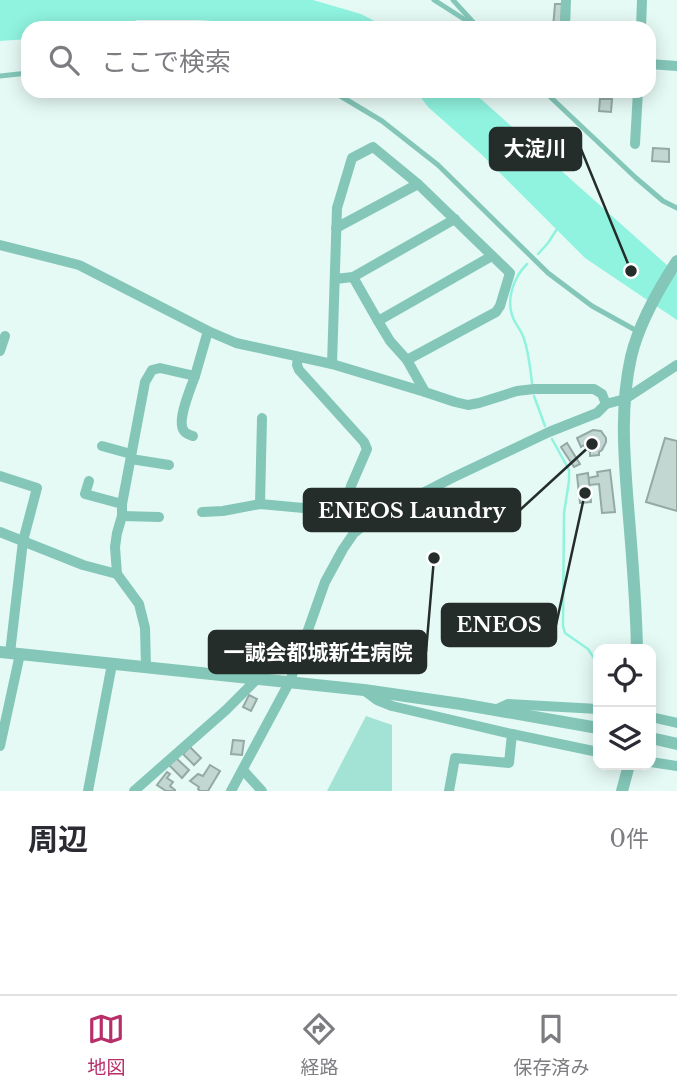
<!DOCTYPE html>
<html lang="ja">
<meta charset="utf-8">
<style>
:root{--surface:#fff;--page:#f7f7f7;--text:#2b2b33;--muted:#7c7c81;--line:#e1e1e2;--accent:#b82e69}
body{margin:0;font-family:"Libre Baskerville","Noto Sans JP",serif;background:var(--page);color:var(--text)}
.controls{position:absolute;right:21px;bottom:21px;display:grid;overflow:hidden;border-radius:14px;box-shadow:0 4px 18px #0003}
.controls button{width:63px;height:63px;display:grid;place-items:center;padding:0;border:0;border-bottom:2px solid var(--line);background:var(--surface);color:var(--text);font:35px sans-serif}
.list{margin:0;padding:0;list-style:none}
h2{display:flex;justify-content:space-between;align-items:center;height:91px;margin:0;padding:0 28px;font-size:30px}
h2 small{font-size:23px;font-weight:400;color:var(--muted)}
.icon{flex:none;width:38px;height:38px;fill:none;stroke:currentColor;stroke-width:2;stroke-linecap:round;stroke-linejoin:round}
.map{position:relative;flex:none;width:677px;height:791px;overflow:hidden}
.search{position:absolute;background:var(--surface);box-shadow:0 4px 18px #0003;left:21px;right:21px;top:21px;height:77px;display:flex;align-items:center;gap:18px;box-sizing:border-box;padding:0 24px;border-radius:21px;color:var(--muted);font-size:26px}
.sheet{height:203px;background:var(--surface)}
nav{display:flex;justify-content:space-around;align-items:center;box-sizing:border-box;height:98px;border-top:2px solid var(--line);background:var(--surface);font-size:19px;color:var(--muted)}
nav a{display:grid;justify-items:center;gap:4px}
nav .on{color:var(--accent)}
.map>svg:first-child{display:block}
</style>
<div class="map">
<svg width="677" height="791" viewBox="0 0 677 791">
<rect width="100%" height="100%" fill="#e6faf5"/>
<path fill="#a3e3d5" d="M 366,716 L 392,725 L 392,791 L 327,791 Z"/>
<g fill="#8ff3df">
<path d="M 0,0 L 313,0 L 361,14 L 388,28 L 307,28 L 199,20 L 137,20 L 123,28 L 28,28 L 28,39 L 0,41 Z"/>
<path d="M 416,91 L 472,91 L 677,274 L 677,320 L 585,258 L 480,153 L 428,107 Z"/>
</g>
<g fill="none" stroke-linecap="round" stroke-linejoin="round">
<g stroke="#8ff3df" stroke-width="2.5">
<path d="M 538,254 L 548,243 L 557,229"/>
<path d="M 527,264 C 513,278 505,301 514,320 C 517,326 522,332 524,339 C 529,353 530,368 532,383"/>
<path d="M 534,396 L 545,426"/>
<path d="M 552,439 L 569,470 L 569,481 L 564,513 L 563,626 L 565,633 L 588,649 L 598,664"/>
</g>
</g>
<g fill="#c3d7d2" stroke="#95a9a4" stroke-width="2">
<path d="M 555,4 L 562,4 L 561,28 L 553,28 Z"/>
<path d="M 600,99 L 612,99 L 611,112 L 599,111 Z"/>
<path d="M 653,148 L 669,149 L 669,162 L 652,161 Z"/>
<path d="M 593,430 L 601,431 L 606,438 L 606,442 L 602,450 L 599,452 L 599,455 L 590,456 L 590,452 L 584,445 L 581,447 L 577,438 Z"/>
<path d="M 665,438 L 677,441 L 677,511 L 646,502 Z"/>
<path d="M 567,443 L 580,464 L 574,467 L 561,447 Z"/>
<path d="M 610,470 L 615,512 L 602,513 L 599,484 L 589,485 L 588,478 L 598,476 L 597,472 Z"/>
<path d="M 588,473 L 591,502 L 580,503 L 577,475 Z"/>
<path d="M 249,695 L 257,699 L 251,711 L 243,707 Z"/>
<path d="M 233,740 L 244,741 L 242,755 L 231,754 Z"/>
<path d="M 190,747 L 201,758 L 194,765 L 183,754 Z"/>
<path d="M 176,758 L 189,770 L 182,778 L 169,765 Z"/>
<path d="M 210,765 L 220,771 L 208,791 L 200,791 L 198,789 L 199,787 L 190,781 L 198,774 L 203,776 Z"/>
<path d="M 167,772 L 170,774 L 167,778 L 173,782 L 170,786 L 175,790 L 175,791 L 166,791 L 157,785 Z"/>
</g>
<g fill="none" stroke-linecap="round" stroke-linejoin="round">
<g stroke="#84c7b9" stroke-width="5">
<path d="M 434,0 L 478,28"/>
<path d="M 453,0 L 473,22"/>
<path d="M 0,76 L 28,73"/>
<path d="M 332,91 L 382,121 L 438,165 L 548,273 L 592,306 L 637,331"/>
<path d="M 544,91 L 636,178 L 663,201 L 677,208"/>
</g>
<g stroke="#84c7b9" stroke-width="10">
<path d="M 565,28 L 566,0"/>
<path d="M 641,28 L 642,0"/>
<path d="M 649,64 L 677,66"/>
<path d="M 635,144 L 638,91"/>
<path d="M 336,228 L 418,184"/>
<path d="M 0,245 L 79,265 L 208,331 L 236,343 L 332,364 L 425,392 L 455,402 L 468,405 L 479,403 L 517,391 L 534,389 L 594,389 L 602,394 L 606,404"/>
<path d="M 353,277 L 378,321 L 390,341 L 407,360 L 425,392"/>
<path d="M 335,279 L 353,277 L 455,219"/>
<path d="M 378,321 L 492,256"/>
<path d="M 0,351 L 5,336"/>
<path d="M 298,357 L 297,365 L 299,370 L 364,442 L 367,449 L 351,486 L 346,504 L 344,526"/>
<path d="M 332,364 L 337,208 L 352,158 L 373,147 L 418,184 L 510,273 L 500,306 L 496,312 L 407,360"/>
<path d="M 193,436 C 190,435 186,434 184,431 C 176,421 191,388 195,376"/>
<path d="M 102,446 L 131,454"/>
<path d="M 131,459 L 169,465"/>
<path d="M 0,476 L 37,488 L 23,541 L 10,653"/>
<path d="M 89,481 L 85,494 L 122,504"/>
<path d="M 260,504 L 262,418"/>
<path d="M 202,512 L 223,511 L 260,504 L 325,510 L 333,514 L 345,527"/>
<path d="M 122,516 L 159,517"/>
<path d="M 0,532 L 83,565 L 117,574"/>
<path d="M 146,667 L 145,628 L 139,604 L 117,574 L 115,547 L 117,533 L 122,516 L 122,504 L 145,382 L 152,370 L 160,368 L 195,376 L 208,331"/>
<path d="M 365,691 L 377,700 L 392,706 L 512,734 L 598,752"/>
<path d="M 495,710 L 508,704 L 598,709"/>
<path d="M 651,717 L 677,723"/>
<path d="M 0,746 L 20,654"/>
<path d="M 651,762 L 677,766"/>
<path d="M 243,770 L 262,791"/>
<path d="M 88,791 L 112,664"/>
<path d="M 134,791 L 226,710 L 257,679"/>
<path d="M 231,791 L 290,681 L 325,582 L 343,549 L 354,533 L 370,520 L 452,478 L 549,432 L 597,413 L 606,404 L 625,399 L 677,365"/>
<path d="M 449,791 L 455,758 L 509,763 L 512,734"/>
</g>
<g stroke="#84c7b9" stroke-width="12">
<path d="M 637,649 C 636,601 632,553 628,506 C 624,456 620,406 631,357 C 639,323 658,290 677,261"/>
<path d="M 0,652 L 364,690 L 461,704 L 598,728"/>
<path d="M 651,738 L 677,744"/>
<path d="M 622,791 L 629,765"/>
</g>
</g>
<path fill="none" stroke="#252d2b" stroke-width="2.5" d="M631 271L581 149M592 444L520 510M585 493L556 625M434 558L426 652"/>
<g fill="#252d2b" stroke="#fff" stroke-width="2.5">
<circle cx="631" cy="271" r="7"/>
<circle cx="592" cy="444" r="7"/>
<circle cx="585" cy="493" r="7"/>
<circle cx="434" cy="558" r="7"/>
</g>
<g fill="#252d2b" stroke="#252d2b" stroke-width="2.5">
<rect x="490" y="128" width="91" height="42" rx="7"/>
<rect x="304" y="489" width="216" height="42" rx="7"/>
<rect x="442" y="604" width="114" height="42" rx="7"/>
<rect x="209" y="631" width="217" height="42" rx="7"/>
</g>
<g font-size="21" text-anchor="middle" font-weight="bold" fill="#fff">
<text x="535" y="156">大淀川</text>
<text x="412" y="518">ENEOS Laundry</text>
<text x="499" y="632">ENEOS</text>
<text x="318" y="660">一誠会都城新生病院</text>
</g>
</svg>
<div class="controls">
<button><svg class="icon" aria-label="locate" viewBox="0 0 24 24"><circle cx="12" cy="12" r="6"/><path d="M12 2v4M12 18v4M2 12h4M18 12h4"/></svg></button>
<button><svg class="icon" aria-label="layers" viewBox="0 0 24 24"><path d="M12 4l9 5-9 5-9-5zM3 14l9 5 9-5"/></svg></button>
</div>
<div class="search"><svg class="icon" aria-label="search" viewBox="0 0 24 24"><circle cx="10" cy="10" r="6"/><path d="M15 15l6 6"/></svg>ここで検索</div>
</div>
<section class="sheet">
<h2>周辺<small>0件</small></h2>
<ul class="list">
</ul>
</section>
<nav>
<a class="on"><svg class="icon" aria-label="map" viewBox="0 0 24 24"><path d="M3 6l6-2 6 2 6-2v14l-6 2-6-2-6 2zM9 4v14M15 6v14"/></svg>地図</a>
<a><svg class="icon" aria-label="directions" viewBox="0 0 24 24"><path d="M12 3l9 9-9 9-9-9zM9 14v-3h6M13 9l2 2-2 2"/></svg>経路</a>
<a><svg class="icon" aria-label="saved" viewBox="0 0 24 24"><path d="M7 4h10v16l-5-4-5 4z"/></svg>保存済み</a>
</nav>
